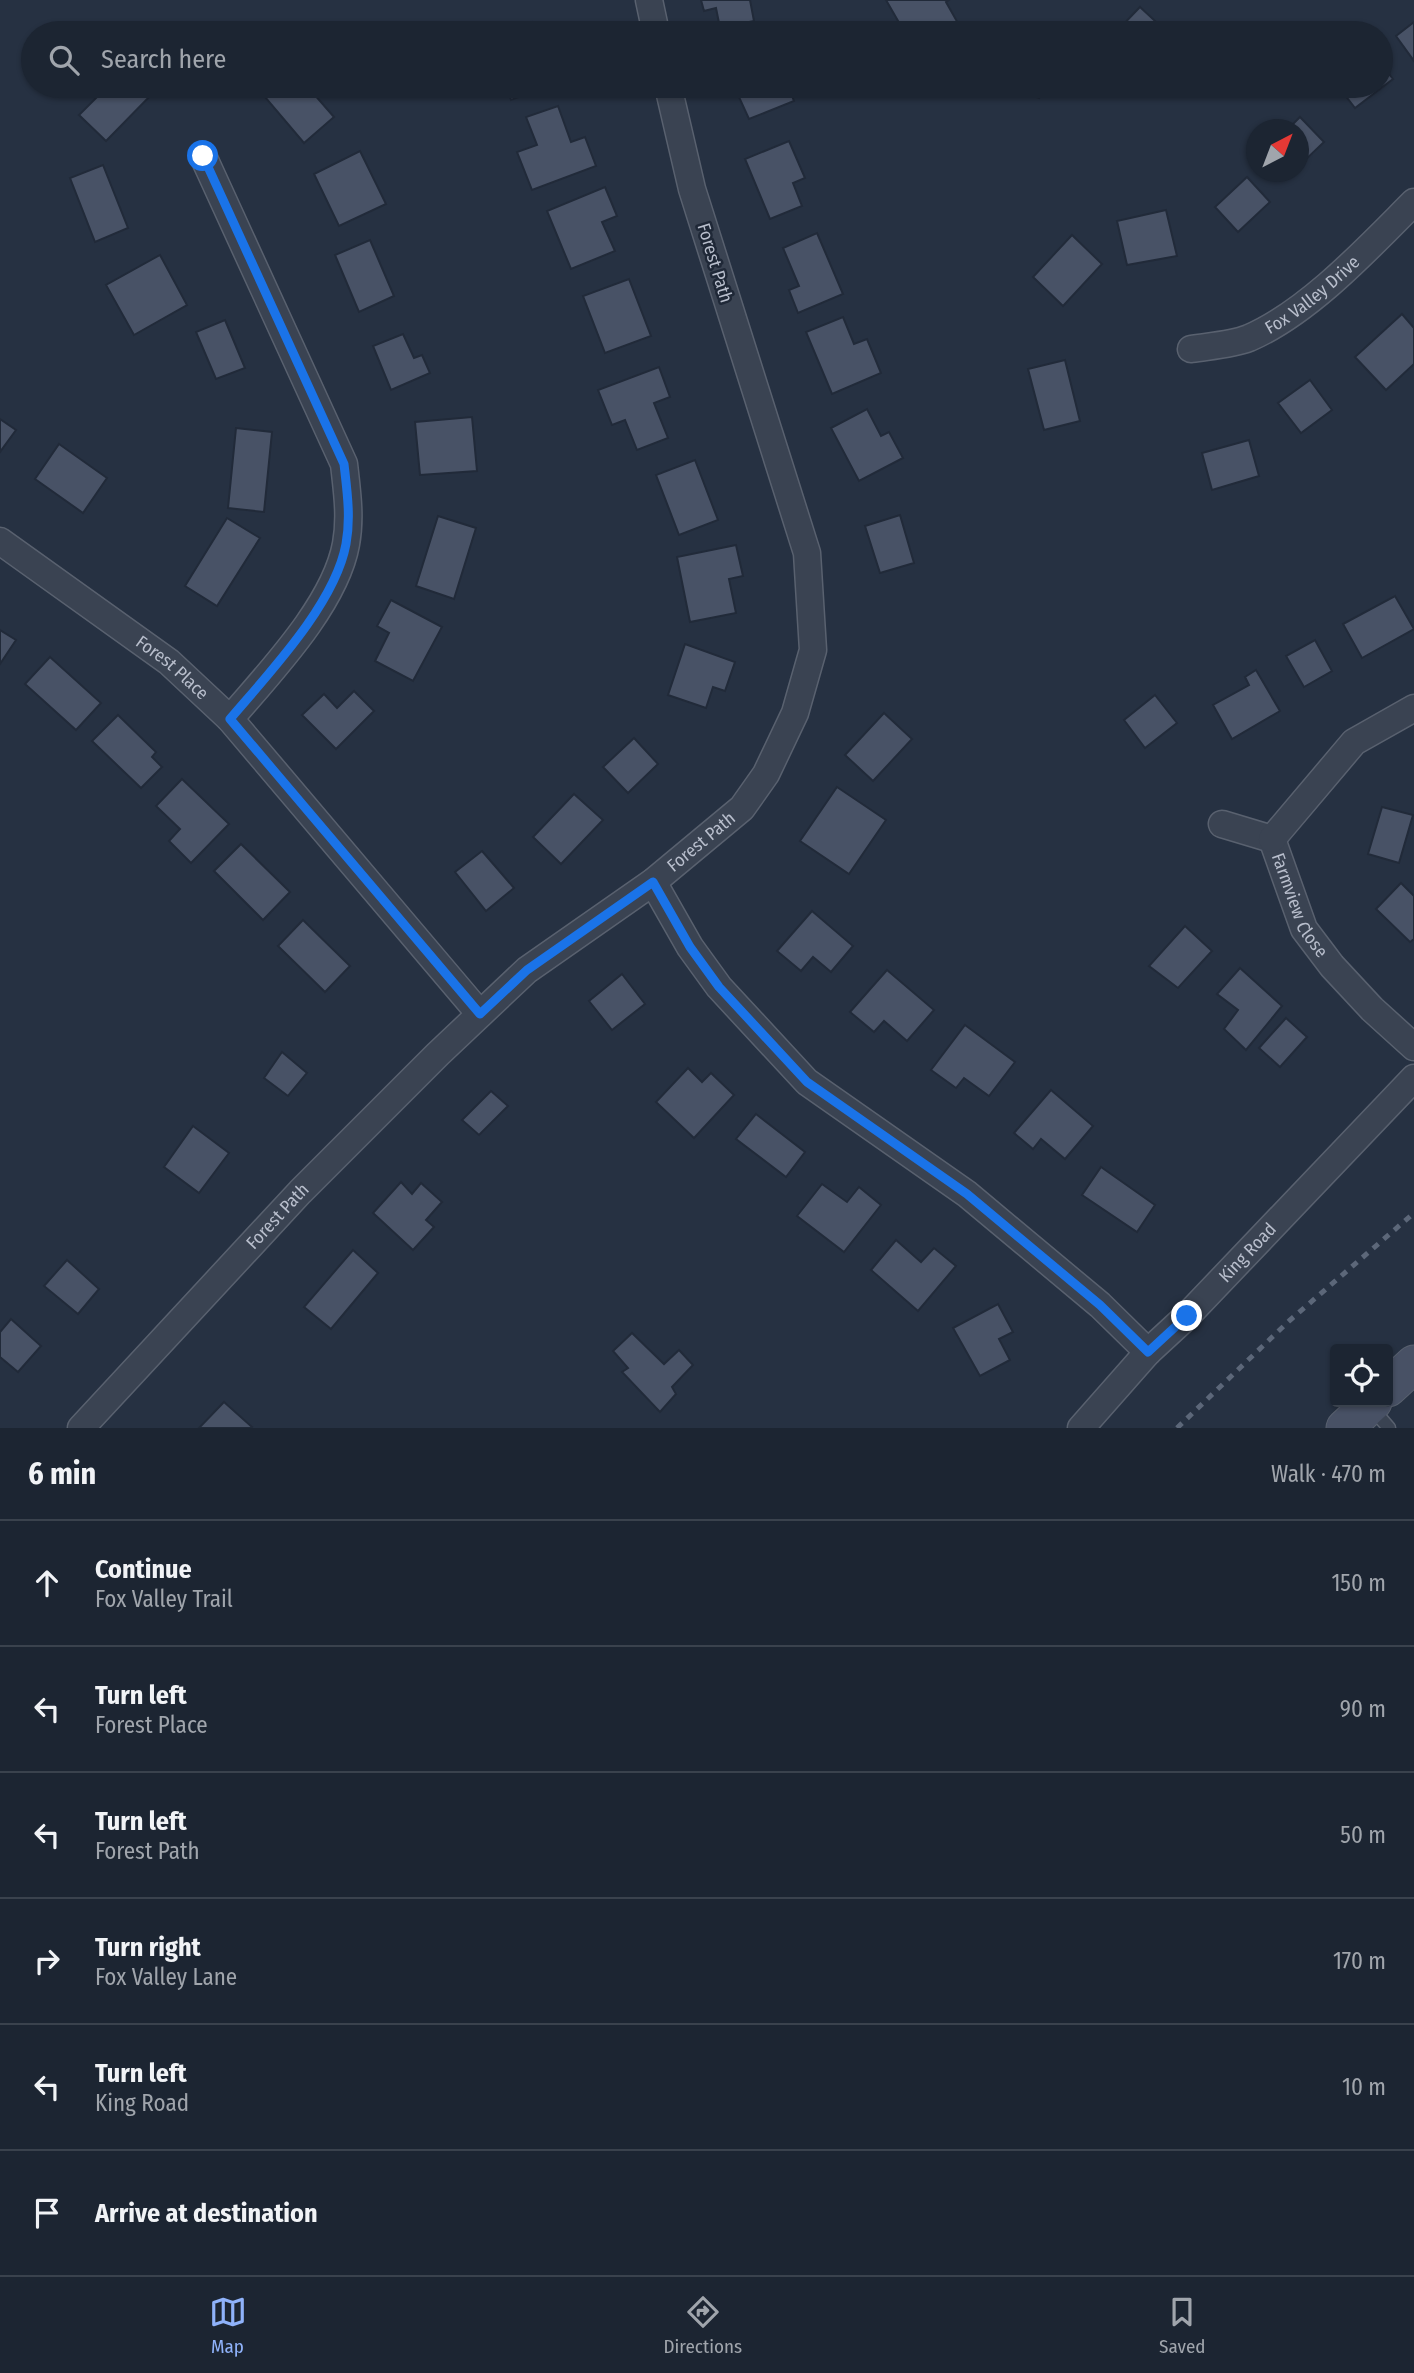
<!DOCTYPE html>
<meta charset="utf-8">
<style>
:root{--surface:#1c2532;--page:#252d3a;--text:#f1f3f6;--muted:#a0a5ac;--line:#3a424d;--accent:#8fb2fa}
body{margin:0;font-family:"Fira Sans Condensed",sans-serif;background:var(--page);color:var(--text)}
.controls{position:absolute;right:21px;bottom:21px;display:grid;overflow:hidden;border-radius:7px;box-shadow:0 2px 5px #0004}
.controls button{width:63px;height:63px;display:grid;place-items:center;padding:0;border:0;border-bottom:2px solid var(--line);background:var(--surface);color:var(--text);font:35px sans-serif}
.compass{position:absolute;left:1246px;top:119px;width:63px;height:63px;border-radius:50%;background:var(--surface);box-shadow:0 2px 5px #0004;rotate:42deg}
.stop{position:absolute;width:21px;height:21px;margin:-16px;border:5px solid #1a73e8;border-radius:50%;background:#fff}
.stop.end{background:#1a73e8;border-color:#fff;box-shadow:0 2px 7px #0008}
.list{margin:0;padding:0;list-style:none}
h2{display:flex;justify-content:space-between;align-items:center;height:91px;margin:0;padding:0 28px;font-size:30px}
h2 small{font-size:23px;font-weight:400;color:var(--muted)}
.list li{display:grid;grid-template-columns:46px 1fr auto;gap:21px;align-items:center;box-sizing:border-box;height:126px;padding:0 28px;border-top:2px solid var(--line)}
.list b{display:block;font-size:26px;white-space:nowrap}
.list p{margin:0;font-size:23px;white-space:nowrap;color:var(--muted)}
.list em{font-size:23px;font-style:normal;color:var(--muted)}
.icon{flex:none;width:38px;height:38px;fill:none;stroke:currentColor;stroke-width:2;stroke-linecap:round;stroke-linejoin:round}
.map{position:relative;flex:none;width:1414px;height:1428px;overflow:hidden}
.search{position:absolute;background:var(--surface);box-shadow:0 2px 5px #0004;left:21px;right:21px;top:21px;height:77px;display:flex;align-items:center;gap:18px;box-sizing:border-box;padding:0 24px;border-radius:38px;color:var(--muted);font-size:26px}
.sheet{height:847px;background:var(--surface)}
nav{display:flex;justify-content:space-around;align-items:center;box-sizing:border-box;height:98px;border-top:2px solid var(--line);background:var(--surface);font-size:19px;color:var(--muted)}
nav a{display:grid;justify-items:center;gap:4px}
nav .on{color:var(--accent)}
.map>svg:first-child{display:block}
</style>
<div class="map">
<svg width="1414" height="1428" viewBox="0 0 1414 1428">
<rect width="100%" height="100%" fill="#263142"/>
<g fill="#485266" stroke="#212a39" stroke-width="2">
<path d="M 701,0 L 750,0 L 754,21 L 720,28 L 716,8 L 704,11 Z"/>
<path d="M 886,0 L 949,0 L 946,2 L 963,32 L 905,33 Z"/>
<path d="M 1140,7 L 1168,33 L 1115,33 Z"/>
<path d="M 532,22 L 537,33 L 503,33 Z"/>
<path d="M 1414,22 L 1414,61 L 1396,36 Z"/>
<path d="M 235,30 L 235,33 L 177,33 L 177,32 Z"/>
<path d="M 1381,64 L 1393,79 L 1355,108 L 1338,86 L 1381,86 Z"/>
<path d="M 108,86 L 150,86 L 155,91 L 106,141 L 79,115 Z"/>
<path d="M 208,86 L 237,86 L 238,96 L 209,97 Z"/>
<path d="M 264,86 L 307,86 L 334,117 L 304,143 L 259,90 Z"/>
<path d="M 506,86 L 546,86 L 511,100 Z"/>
<path d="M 724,86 L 788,86 L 794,101 L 749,119 L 734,86 L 726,90 Z"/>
<path d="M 1007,86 L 1044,86 L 1039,98 Z"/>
<path d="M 558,106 L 571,142 L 585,137 L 596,166 L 532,190 L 517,152 L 537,145 L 526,117 Z"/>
<path d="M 1300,117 L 1324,142 L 1298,167 L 1298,130 L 1287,130 Z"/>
<path d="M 789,141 L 805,178 L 793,183 L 802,206 L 770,219 L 745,159 Z"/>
<path d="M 360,151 L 386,204 L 339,226 L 314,174 Z"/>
<path d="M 103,165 L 128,228 L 95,242 L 70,178 Z"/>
<path d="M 1247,177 L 1270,202 L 1238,232 L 1215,207 Z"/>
<path d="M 605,187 L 617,216 L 602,222 L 615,251 L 571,269 L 547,211 Z"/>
<path d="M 1166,210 L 1177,256 L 1127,265 L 1117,221 Z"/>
<path d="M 817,233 L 843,294 L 798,313 L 789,290 L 799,286 L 783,248 Z"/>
<path d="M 1072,235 L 1102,264 L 1063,306 L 1033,277 Z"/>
<path d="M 370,240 L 394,296 L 359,312 L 335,255 Z"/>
<path d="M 160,255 L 187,305 L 134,335 L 106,285 Z"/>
<path d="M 629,279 L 651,336 L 605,353 L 583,296 Z"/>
<path d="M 1402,314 L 1414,328 L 1414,364 L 1386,390 L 1355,357 Z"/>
<path d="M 843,317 L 854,344 L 867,339 L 881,373 L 832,394 L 806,332 Z"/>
<path d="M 225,320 L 245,368 L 216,379 L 196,332 Z"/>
<path d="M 403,334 L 414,358 L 422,355 L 430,373 L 391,390 L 373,346 Z"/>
<path d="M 1065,360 L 1080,421 L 1044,430 L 1028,369 Z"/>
<path d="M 659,367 L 670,397 L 654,403 L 668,438 L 637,450 L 625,420 L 612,425 L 598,390 Z"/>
<path d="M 1310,380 L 1332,410 L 1301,433 L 1278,403 Z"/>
<path d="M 867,409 L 881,436 L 889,432 L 903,458 L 859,481 L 831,428 Z"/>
<path d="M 472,417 L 477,471 L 420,475 L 415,422 Z"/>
<path d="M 0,419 L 16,430 L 0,452 Z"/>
<path d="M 236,428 L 272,432 L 264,512 L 228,508 Z"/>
<path d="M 1249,440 L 1259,476 L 1212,490 L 1202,453 Z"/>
<path d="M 59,444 L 107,478 L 83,513 L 35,479 Z"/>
<path d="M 695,460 L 718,520 L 679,535 L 656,475 Z"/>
<path d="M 900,515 L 914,563 L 880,573 L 865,526 Z"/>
<path d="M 438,516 L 476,528 L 454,599 L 416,586 Z"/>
<path d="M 227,518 L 260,538 L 217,606 L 185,586 Z"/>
<path d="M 736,545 L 743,576 L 729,579 L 736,613 L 690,622 L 677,557 Z"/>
<path d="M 1395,596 L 1414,629 L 1362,658 L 1343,624 Z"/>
<path d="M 391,600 L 442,627 L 413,681 L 375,661 L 389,633 L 377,626 Z"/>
<path d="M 0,630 L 16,640 L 0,664 Z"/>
<path d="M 1315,640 L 1332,671 L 1304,687 L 1286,656 Z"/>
<path d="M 685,644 L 735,662 L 725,691 L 713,687 L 706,708 L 668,695 Z"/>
<path d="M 50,657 L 101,703 L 76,730 L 25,684 Z"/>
<path d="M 1256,670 L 1280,711 L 1232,739 L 1213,705 L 1249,685 L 1245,677 Z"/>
<path d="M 354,691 L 374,711 L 336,749 L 302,715 L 324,694 L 337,708 Z"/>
<path d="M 1155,695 L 1177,723 L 1145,748 L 1124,720 Z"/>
<path d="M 884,713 L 912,739 L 873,781 L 845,755 Z"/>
<path d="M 118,715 L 156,752 L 152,757 L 162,767 L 141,788 L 92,741 Z"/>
<path d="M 634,738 L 658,764 L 628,793 L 603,767 Z"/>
<path d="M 182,779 L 229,824 L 191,863 L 169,841 L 180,829 L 156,806 Z"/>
<path d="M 837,787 L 886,820 L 849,874 L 800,841 Z"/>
<path d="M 574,794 L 603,820 L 561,864 L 533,837 Z"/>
<path d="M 1382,807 L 1413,815 L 1399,863 L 1368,854 Z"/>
<path d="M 241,844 L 290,892 L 263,920 L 214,871 Z"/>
<path d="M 482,851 L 514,888 L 486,911 L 455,872 Z"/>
<path d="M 1401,883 L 1414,896 L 1414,939 L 1410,942 L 1376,909 Z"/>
<path d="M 812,911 L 853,946 L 831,972 L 813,957 L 801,971 L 777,951 Z"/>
<path d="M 303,920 L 350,966 L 325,992 L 278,946 Z"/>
<path d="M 1185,926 L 1212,951 L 1178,988 L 1149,966 Z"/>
<path d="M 1240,968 L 1282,1006 L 1246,1050 L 1224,1029 L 1238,1010 L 1217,994 Z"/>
<path d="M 887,970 L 934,1010 L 907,1041 L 884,1021 L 874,1032 L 850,1012 Z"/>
<path d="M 622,974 L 645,1004 L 612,1030 L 589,1001 Z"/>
<path d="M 1286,1018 L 1307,1037 L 1280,1067 L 1259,1048 Z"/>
<path d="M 965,1025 L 1015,1062 L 989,1096 L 964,1078 L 956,1088 L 931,1070 Z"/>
<path d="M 282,1052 L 307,1073 L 288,1096 L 264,1078 Z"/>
<path d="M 688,1068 L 702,1082 L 711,1073 L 734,1095 L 694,1138 L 656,1102 Z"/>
<path d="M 1051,1090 L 1093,1126 L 1065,1159 L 1041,1139 L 1033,1149 L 1014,1133 Z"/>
<path d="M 491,1091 L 508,1106 L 479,1135 L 462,1120 Z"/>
<path d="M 756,1114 L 805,1152 L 786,1177 L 736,1139 Z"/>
<path d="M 193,1126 L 229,1153 L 199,1193 L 164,1167 Z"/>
<path d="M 1101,1167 L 1155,1205 L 1137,1232 L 1082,1195 Z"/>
<path d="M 401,1182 L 412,1194 L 421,1183 L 442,1202 L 426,1220 L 434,1227 L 413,1250 L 373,1213 Z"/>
<path d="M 822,1184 L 847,1202 L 859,1187 L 881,1205 L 844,1252 L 797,1216 Z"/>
<path d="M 896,1240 L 921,1262 L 934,1248 L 956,1266 L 918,1311 L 871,1270 Z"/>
<path d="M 353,1250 L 378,1273 L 331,1329 L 304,1307 Z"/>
<path d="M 67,1260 L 99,1289 L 78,1314 L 44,1286 Z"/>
<path d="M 998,1304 L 1013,1332 L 999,1339 L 1010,1360 L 980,1376 L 953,1328 Z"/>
<path d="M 11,1319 L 41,1346 L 18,1372 L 0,1357 L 0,1332 Z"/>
<path d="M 632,1333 L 664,1364 L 679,1350 L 693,1365 L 672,1387 L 676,1394 L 660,1412 L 622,1372 L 628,1368 L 613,1351 Z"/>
<path d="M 224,1402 L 252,1427 L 251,1428 L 199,1428 Z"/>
</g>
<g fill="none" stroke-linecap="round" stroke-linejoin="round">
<g stroke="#59616f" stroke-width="15">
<path id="service" d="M 1371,1407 L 1389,1428"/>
</g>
<g stroke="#59616f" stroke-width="29">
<g id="minor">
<path d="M 649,0 L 656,33"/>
<path d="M 203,156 L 344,464 C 347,491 351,517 346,544 C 335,605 269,673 230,719"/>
<path id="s1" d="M 1191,349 C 1209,346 1231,345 1249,338 C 1309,312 1368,248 1414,202"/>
<path id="s2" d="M 0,541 L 169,662 L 230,719 L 480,1014"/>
<path d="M 1222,824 L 1272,839"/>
<path id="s3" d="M 1272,839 L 1304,929 L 1332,966 L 1372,1009 L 1414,1047"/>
<path d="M 1272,839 L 1354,742 L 1414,708"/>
<path d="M 653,882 L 690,947 L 719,987 L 807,1082 L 967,1194 L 1100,1305 L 1148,1352"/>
<path id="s4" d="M 81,1428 L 300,1192 L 438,1054 L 527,970 L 653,882 L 742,808 L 766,774 L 795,713 L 813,650 L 807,553 L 692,189 L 668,86"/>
<path id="s5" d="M 1081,1428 L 1148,1352 L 1187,1316 L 1414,1078"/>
</g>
</g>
<g stroke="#59616f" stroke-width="39">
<g id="secondary">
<path d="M 1388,1388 L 1414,1364"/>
<path d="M 1345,1428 L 1373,1402"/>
</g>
</g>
<use href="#service" stroke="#3a4352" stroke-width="12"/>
<use href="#minor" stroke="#3a4352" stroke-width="26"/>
<use href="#secondary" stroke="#485165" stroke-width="37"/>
<path stroke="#5c6779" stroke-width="5" stroke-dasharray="7 7" stroke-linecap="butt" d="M 1177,1428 L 1289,1321 L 1414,1213"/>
</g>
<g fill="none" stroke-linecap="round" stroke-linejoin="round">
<path stroke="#1a73e8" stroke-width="9" d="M 203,156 L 344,464 C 347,491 351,517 346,544 C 335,604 269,673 230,719 L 480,1014 L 527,970 L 653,882 L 690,947 L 719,987 L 807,1082 L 967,1194 L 1100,1305 L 1148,1352 L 1187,1316"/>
</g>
<g text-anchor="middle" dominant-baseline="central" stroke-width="5" stroke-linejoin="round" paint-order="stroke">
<g font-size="18" fill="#b8becc" stroke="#1f2837">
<text transform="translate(715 263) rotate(73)">Forest Path</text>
<text stroke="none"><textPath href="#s1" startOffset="136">Fox Valley Drive</textPath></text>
<text stroke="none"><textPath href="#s2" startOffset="214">Forest Place</textPath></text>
<text stroke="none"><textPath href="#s4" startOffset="856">Forest Path</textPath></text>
<text stroke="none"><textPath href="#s3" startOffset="72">Farmview Close</textPath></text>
<text stroke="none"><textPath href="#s4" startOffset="289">Forest Path</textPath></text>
<text stroke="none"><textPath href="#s5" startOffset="242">King Road</textPath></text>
</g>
</g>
</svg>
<div class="controls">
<button><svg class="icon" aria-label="locate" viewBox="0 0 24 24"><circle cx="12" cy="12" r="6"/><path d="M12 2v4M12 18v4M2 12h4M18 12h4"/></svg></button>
</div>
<svg class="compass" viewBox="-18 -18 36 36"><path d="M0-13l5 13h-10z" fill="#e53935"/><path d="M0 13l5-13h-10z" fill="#a0a5ac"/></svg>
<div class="stop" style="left:203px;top:156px"></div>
<div class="stop end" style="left:1187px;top:1316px"></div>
<div class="search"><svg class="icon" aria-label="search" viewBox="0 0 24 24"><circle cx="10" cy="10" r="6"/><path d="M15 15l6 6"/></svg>Search here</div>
</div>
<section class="sheet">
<h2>6 min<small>Walk · 470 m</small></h2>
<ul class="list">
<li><svg class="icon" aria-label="ahead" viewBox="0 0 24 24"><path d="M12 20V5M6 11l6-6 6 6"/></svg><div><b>Continue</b><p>Fox Valley Trail</p></div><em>150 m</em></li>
<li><svg class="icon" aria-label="left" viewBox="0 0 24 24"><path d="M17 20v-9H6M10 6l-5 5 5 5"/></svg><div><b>Turn left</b><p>Forest Place</p></div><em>90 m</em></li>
<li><svg class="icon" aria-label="left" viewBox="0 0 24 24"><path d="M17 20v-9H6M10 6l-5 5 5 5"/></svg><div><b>Turn left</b><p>Forest Path</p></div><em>50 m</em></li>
<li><svg class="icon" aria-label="right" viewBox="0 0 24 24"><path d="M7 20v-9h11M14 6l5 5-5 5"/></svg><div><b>Turn right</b><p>Fox Valley Lane</p></div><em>170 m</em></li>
<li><svg class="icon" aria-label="left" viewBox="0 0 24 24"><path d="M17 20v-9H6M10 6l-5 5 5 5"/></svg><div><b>Turn left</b><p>King Road</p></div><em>10 m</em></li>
<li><svg class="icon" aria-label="arrive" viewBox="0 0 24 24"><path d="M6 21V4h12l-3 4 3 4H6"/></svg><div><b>Arrive at destination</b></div></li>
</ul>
</section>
<nav>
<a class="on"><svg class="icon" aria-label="map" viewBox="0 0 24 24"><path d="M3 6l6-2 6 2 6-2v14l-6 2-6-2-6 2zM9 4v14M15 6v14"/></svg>Map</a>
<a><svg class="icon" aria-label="directions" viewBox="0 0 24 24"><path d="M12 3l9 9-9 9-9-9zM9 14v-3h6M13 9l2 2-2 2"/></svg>Directions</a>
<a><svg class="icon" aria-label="saved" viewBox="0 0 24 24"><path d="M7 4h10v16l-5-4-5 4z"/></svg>Saved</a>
</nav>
